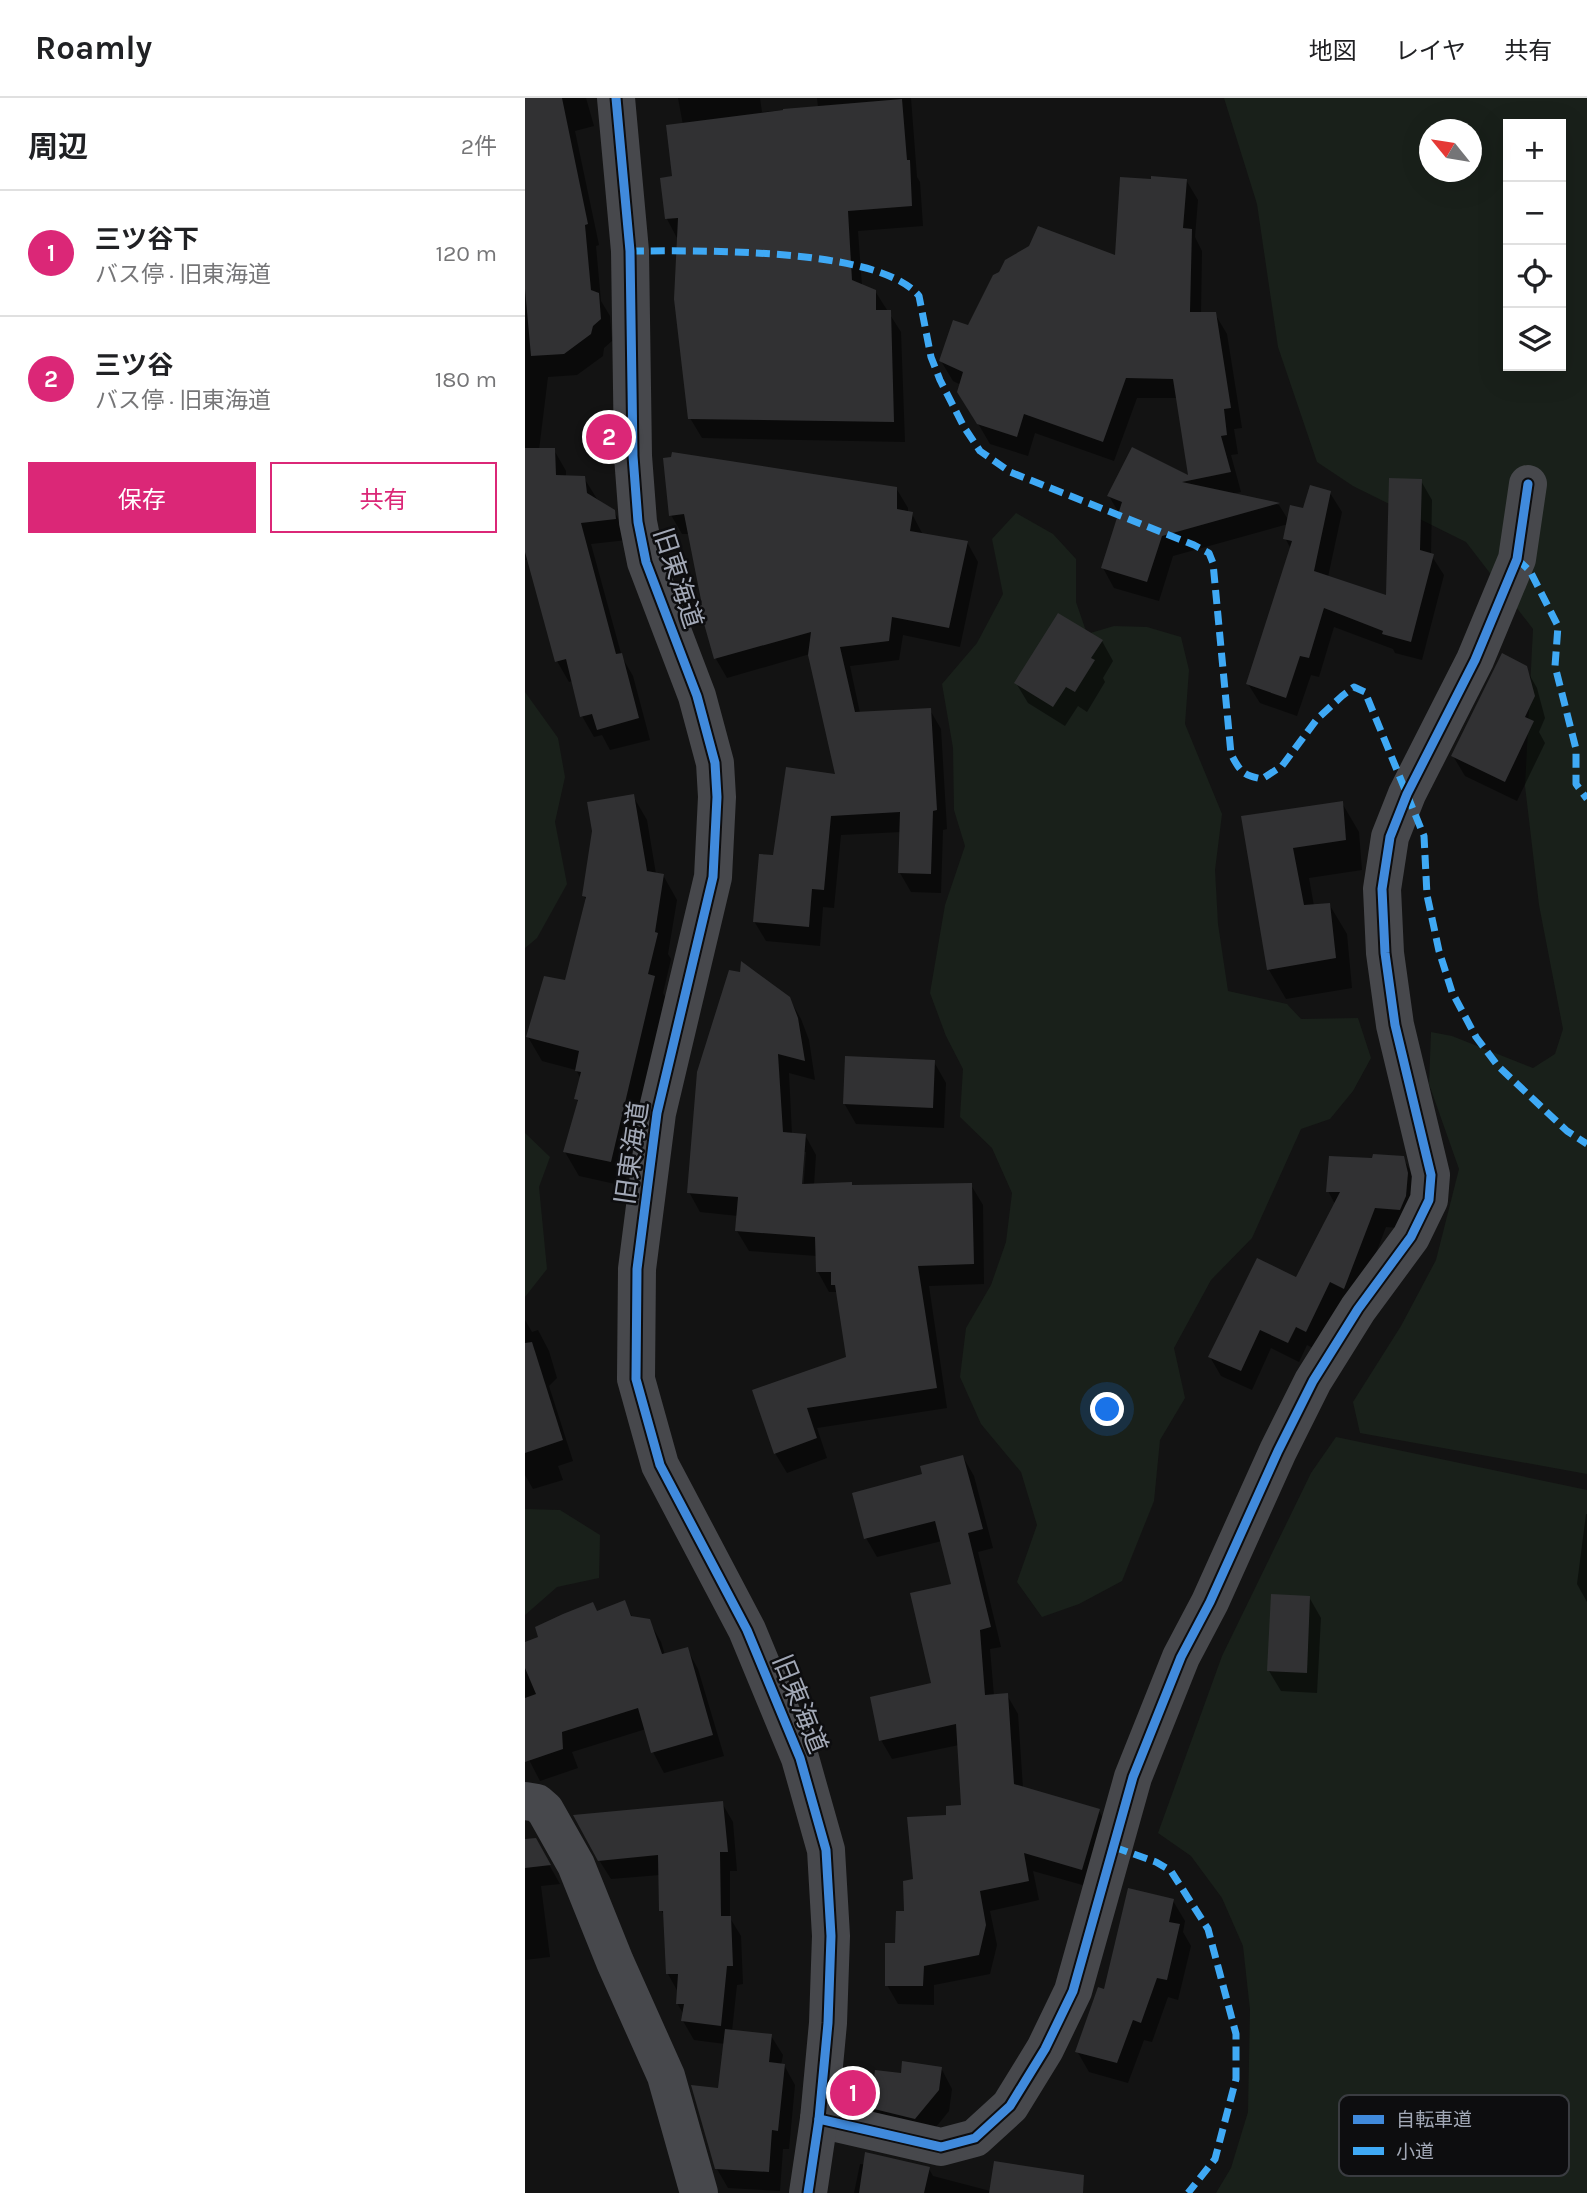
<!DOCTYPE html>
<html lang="ja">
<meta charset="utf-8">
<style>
:root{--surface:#fff;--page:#f6f6f6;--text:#202124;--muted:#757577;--line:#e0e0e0;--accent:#db2777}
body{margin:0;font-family:Karla,"Noto Sans JP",sans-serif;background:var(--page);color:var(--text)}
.controls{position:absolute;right:21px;top:21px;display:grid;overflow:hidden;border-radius:0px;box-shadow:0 7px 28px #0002}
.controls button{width:63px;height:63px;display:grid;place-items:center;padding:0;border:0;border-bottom:2px solid var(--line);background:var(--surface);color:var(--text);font:35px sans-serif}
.compass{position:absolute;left:894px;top:21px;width:63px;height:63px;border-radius:50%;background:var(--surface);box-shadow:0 7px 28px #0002;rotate:300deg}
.you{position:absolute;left:583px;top:1312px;width:24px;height:24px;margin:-18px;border:5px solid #fff;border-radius:50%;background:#1a73e8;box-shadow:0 0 0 10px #1a73e833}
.badge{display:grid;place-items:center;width:46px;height:46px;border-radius:50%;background:var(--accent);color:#fff;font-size:23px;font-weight:700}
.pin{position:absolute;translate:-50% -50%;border:4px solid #fff;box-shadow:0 2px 7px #0006}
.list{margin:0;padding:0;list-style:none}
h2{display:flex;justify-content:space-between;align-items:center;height:91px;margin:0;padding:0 28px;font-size:30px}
h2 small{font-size:23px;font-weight:400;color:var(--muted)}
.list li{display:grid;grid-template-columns:46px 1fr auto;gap:21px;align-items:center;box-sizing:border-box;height:126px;padding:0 28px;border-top:2px solid var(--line)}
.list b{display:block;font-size:26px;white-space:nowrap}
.list p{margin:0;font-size:23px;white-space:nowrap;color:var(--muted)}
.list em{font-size:23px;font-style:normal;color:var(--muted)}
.actions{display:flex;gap:14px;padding:21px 28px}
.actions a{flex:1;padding:16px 0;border:2px solid var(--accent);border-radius:0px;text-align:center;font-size:24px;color:var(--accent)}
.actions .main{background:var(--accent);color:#fff}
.icon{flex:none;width:38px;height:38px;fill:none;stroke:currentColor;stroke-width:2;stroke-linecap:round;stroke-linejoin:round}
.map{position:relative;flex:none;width:1062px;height:2095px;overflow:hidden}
header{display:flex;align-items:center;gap:42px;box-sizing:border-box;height:98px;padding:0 35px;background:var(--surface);border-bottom:2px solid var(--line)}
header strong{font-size:33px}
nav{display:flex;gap:38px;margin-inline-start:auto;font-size:24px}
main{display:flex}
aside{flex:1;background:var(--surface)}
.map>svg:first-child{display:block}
</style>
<header>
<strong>Roamly</strong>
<nav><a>地図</a><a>レイヤ</a><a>共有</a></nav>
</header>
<main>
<aside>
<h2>周辺<small>2件</small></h2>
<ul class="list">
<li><span class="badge">1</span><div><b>三ツ谷下</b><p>バス停 · 旧東海道</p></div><em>120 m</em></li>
<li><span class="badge">2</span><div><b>三ツ谷</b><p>バス停 · 旧東海道</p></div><em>180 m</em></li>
</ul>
<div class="actions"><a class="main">保存</a><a>共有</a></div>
</aside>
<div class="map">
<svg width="1062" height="2095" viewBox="0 0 1062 2095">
<rect width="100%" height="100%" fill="#131313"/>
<g fill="#19201a" fill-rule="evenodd">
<path d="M 699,0 L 1062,0 L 1062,1376 L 835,1335 L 828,1304 L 876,1228 L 911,1162 L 934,1071 L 904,986 L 906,934 L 927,938 L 1008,970 L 1030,956 L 1038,931 L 1014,807 L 1000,688 L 1008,531 L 941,444 L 828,388 L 792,364 L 753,249 L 732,106 ZM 983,26 L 1036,26 L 1036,268 L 983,268 ZM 904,32 L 946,32 L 946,74 L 904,74 Z"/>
<path d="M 491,415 L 528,436 L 551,461 L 551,504 L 562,536 L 589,528 L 622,529 L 656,539 L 664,572 L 660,626 L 697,716 L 690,772 L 693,826 L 703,893 L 762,906 L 776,921 L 833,920 L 846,960 L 828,993 L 805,1021 L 776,1031 L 727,1140 L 686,1182 L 649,1250 L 660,1300 L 635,1342 L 629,1403 L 597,1483 L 554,1506 L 517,1519 L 492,1484 L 512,1427 L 496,1374 L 456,1326 L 435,1279 L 441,1230 L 466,1187 L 481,1144 L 487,1095 L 467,1050 L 435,1019 L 438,971 L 421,938 L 405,895 L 420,807 L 440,748 L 429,712 L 428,650 L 417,586 L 452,545 L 478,496 L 467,441 Z"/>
<path d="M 0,594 L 33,640 L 40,679 L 30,724 L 42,786 L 12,840 L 0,850 Z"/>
<path d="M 0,1035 L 25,1059 L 14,1089 L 22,1171 L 0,1199 Z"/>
<path d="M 811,1339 L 1062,1392 L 1062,2095 L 691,2095 L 706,2070 L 723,2014 L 725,1912 L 718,1848 L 697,1800 L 666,1758 L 633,1735 L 697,1558 L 786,1375 Z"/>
<path d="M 0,1411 L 35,1412 L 75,1437 L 74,1480 L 32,1489 L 0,1517 Z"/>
</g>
<g fill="#0007" fill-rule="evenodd">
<path d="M 0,0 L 61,0 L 69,28 L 50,33 L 74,147 L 71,148 L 76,203 L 85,218 L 87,243 L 79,250 L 78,258 L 52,277 L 23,279 L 14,352 L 29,352 L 41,373 L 41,379 L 59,380 L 72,401 L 89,413 L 101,435 L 102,442 L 66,446 L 97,559 L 108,578 L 125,642 L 85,652 L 77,637 L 69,639 L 57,618 L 48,583 L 44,584 L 32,563 L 4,462 L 0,462 Z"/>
<path d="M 153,0 L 235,0 L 237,14 L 293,9 L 292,0 L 386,0 L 392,79 L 395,84 L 398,128 L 333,133 L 337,188 L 350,193 L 376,234 L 380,344 L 177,340 L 165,320 L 153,142 L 142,121 L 158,27 Z"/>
<path d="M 661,82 L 673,102 L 670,139 L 677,153 L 676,216 L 690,216 L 702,236 L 717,330 L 709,331 L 713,356 L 706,357 L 716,394 L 706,396 L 754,407 L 764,423 L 805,395 L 817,414 L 803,479 L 863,499 L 896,383 L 907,402 L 906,457 L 919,477 L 897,562 L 870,555 L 868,551 L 809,529 L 794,579 L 786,577 L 772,618 L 735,605 L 723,586 L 766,451 L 760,440 L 763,426 L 648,458 L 634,503 L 589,490 L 578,470 L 595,417 L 584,398 L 665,380 L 653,300 L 612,300 L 589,363 L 510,335 L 503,358 L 465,346 L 434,293 L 436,287 L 428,283 L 416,263 L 444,229 L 591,160 Z"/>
<path d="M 371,390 L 383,410 L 383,415 L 387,416 L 398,437 L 442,444 L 453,464 L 435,549 L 378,537 L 374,562 L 325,568 L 335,615 L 405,612 L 416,631 L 422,731 L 418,732 L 416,795 L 386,794 L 375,775 L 376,734 L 316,737 L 309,810 L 298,809 L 295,848 L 241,843 L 229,823 L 249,759 L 312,678 L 285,556 L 202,580 L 191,561 L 176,509 L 179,508 L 164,436 L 157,436 L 146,417 Z"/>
<path d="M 577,543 L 588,563 L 578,580 L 580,584 L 562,614 L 553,608 L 540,628 L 503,605 L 491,585 Z"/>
<path d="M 1000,569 L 1012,590 L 1020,620 L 1014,634 L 1020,645 L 992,703 L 940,678 L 928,658 Z"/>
<path d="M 108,698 L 122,722 L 131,776 L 138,777 L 152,802 L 143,856 L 146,861 L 138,895 L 143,903 L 99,1088 L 54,1078 L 40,1054 L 54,1005 L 51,1001 L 56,981 L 51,972 L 17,963 L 3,939 L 41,884 L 62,804 L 59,798 Z"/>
<path d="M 817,705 L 834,734 L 837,772 L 784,780 L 789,808 L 804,806 L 822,836 L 827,890 L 761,901 L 744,872 L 718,719 Z"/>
<path d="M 264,900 L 276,921 L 284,942 L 290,982 L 264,975 L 267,1037 L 280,1037 L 291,1057 L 289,1087 L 328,1089 L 446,1087 L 458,1107 L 459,1186 L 404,1188 L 422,1310 L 292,1330 L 302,1360 L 262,1375 L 250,1355 L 229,1293 L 322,1260 L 312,1194 L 304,1194 L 293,1174 L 292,1158 L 224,1153 L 212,1133 L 213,1118 L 175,1114 L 164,1094 ZM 278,1054 L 281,1054 L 278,1094 L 275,1094 Z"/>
<path d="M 409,964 L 421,985 L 419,1030 L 331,1026 L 319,1005 Z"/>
<path d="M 878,1060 L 889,1079 L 886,1131 L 861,1129 L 830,1210 L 792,1252 L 782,1247 L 774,1264 L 746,1250 L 727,1292 L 696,1278 L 685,1259 L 772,1181 L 810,1106 L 803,1093 L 849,1062 Z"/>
<path d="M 0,1222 L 7,1234 L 13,1232 L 24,1253 L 32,1280 L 24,1288 L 48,1363 L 33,1368 L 38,1382 L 8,1391 L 0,1377 Z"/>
<path d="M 438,1359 L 449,1378 L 468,1450 L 453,1454 L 476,1549 L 465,1551 L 469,1598 L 482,1597 L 493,1616 L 498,1690 L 574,1713 L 585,1732 L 568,1790 L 508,1773 L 514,1802 L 465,1813 L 472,1847 L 465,1876 L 409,1887 L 409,1907 L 373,1906 L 362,1887 L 390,1783 L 423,1719 L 438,1708 L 434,1647 L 367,1661 L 356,1642 L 409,1586 L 428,1487 L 417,1443 L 352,1459 L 341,1440 L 399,1377 Z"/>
<path d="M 1061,1416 L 1062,1416 L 1062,1504 L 1052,1486 Z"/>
<path d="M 784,1499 L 796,1520 L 792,1595 L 756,1593 L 744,1573 Z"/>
<path d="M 99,1504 L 108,1520 L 124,1523 L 136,1544 L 140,1557 L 162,1551 L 173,1571 L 199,1658 L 139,1675 L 128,1654 L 121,1631 L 47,1654 L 53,1670 L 15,1683 L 0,1654 L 0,1546 Z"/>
<path d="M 197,1705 L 208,1724 L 212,1773 L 205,1773 L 205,1820 L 216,1838 L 218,1886 L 212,1887 L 207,1933 L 246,1938 L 258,1957 L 256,1967 L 259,1967 L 270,1987 L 264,2051 L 258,2051 L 255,2093 L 203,2090 L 192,2071 L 195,1992 L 200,1946 L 169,1942 L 158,1923 L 159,1917 L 152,1905 L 153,1894 L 143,1876 L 140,1819 L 136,1812 L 135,1777 L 86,1781 L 74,1762 Z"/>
<path d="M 10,1742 L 35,1786 L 16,1788 L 25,1859 L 0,1862 L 0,1743 Z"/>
<path d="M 648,1803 L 660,1823 L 658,1834 L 666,1848 L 653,1902 L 643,1899 L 627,1944 L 619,1942 L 603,1985 L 564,1974 L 552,1953 L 580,1893 Z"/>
<path d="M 416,1970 L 427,1991 L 424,2013 L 402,2040 L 359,2030 L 347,2010 L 377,1977 Z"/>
<path d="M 335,2066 L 404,2071 L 408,2078 L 473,2095 L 329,2095 Z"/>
</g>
<g fill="#313133">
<path d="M 0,0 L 37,0 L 63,126 L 60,127 L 66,192 L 74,195 L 76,221 L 68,228 L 66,236 L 39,256 L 6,258 L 0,191 Z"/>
<path d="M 377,1 L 382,62 L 385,62 L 387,108 L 323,113 L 327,182 L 351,192 L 351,212 L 366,212 L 369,324 L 163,321 L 149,201 L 153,120 L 140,121 L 135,80 L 147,78 L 141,27 L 258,12 L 258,11 Z"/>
<path d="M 626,78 L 662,81 L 658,130 L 667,131 L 665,214 L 691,214 L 706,310 L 699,311 L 702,337 L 696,338 L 706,374 L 657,384 L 755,405 L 637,438 L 622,484 L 576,470 L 597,404 L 582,398 L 607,349 L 663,377 L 648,281 L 601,280 L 578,344 L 499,316 L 492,339 L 452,326 L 432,294 L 438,274 L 414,263 L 428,222 L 443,227 L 468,177 L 474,174 L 480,162 L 504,148 L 513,128 L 590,157 L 595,79 L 626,81 Z"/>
<path d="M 0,350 L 30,350 L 31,377 L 60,378 L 62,395 L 90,412 L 91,421 L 56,425 L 91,556 L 97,555 L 114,620 L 72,632 L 67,616 L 55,619 L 41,561 L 30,564 L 0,454 Z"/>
<path d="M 147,354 L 372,389 L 372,411 L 388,414 L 385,433 L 443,443 L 424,530 L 367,519 L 364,543 L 315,549 L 330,614 L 406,610 L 412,712 L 408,713 L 406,776 L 373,775 L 375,714 L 306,718 L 299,792 L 287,791 L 284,829 L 228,824 L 234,756 L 248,757 L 261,669 L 310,676 L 283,557 L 286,534 L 189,561 L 174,508 L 177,507 L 159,416 L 144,418 L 138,360 L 146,359 Z"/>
<path d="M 864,380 L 897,381 L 895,452 L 909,456 L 886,544 L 857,536 L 858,533 L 799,510 L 784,560 L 775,558 L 761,600 L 721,586 L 767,443 L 758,441 L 765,407 L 778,410 L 785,387 L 806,393 L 789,473 L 861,497 Z"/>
<path d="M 533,515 L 578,542 L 566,560 L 570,562 L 550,594 L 541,589 L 528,609 L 489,585 Z"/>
<path d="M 977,555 L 1002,568 L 1010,598 L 1000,619 L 1009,623 L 980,684 L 926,658 Z"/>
<path d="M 109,696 L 122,773 L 139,776 L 130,834 L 133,835 L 123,876 L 130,878 L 86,1064 L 38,1054 L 53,1002 L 49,1001 L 56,974 L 50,973 L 54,953 L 1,939 L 19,878 L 40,882 L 61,799 L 57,798 L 67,733 L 62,704 Z"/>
<path d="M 818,703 L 821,742 L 768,750 L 779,807 L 805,805 L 811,860 L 742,872 L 716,718 Z"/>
<path d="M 216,863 L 265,899 L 273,920 L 280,963 L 253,956 L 258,1034 L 281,1036 L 277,1086 L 327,1084 L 327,1087 L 447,1085 L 449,1166 L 393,1168 L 412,1290 L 282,1310 L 292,1340 L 249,1356 L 227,1292 L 321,1259 L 310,1187 L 306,1187 L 306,1174 L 291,1174 L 290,1139 L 210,1133 L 213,1099 L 162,1095 L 172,974 L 204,872 L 215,874 Z"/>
<path d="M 320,958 L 410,962 L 408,1010 L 318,1006 Z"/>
<path d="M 848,1056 L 879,1058 L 883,1075 L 881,1098 L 875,1112 L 850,1110 L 819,1191 L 805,1184 L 781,1234 L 771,1229 L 763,1245 L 735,1232 L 716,1273 L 683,1259 L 732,1160 L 771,1179 L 815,1094 L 801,1094 L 804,1058 L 847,1060 Z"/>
<path d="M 7,1244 L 38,1342 L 0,1355 L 0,1245 Z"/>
<path d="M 438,1357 L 458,1431 L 443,1435 L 466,1529 L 455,1532 L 460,1597 L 483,1595 L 489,1686 L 575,1711 L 557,1772 L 499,1755 L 504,1783 L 455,1793 L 461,1827 L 454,1857 L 399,1868 L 398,1888 L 360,1888 L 360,1845 L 370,1845 L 371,1813 L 379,1813 L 378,1783 L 388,1781 L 382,1719 L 421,1717 L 421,1708 L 436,1707 L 431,1626 L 354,1643 L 345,1599 L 406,1585 L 385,1495 L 426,1486 L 410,1423 L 339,1441 L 327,1395 L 397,1376 L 395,1368 Z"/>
<path d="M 746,1496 L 785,1498 L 782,1575 L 742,1573 Z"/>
<path d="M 100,1502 L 106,1518 L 125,1521 L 137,1556 L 163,1549 L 188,1637 L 126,1655 L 113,1610 L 37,1634 L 38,1651 L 0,1664 L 0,1600 L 11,1596 L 0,1570 L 0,1544 L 13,1539 L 10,1529 L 38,1516 L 68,1504 L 72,1513 Z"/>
<path d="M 198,1703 L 203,1754 L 195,1754 L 196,1818 L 206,1818 L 208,1868 L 202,1868 L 196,1928 L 156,1923 L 159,1906 L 151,1906 L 153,1876 L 141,1876 L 138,1813 L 134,1813 L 133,1757 L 73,1763 L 48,1717 Z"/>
<path d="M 11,1740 L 26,1767 L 0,1770 L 0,1741 Z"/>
<path d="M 603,1790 L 649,1801 L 644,1824 L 655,1826 L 642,1882 L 632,1880 L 616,1925 L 608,1922 L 592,1965 L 550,1954 L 573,1889 L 579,1891 Z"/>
<path d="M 200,1931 L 247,1936 L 244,1964 L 260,1966 L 253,2033 L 247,2032 L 244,2074 L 190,2071 L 166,1987 L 193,1990 Z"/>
<path d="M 377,1963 L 417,1969 L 414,1992 L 390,2021 L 345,2010 L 350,1972 L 376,1975 Z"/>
<path d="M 340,2054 L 405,2069 L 399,2095 L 334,2095 Z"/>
<path d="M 469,2063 L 559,2077 L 558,2095 L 464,2095 Z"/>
</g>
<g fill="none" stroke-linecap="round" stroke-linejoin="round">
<g stroke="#47484c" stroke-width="38">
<path d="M 0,1703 L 12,1705 L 20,1712 L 51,1767 L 90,1864 L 141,1978 L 174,2095"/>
<path d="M 294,2021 L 416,2049 L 450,2040 L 485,2008 L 520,1951 L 548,1893 L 608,1679 L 656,1559 L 685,1504 L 753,1353 L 788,1283 L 833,1211 L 886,1139 L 904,1102 L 906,1077 L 870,927 L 860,855 L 857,791 L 865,739 L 882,696 L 950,562 L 992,461 L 1003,386"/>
</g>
<path stroke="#47484c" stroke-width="38" d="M 91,0 L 105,153 L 108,358 L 113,424 L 121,464 L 172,598 L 190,665 L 192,699 L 188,779 L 132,1015 L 112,1171 L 111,1281 L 135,1367 L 222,1532 L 275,1660 L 301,1752 L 306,1838 L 303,1925 L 294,2021 L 283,2095"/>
<g stroke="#3fa9f5" stroke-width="7" stroke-dasharray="14 7" stroke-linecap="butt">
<path d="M 105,153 C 168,153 353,148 394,198 L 406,259 L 415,282 L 439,329 L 455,353 L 485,374 L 669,447 L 684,455 L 688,465 L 706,656 C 715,673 717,677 737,681 L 757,668 L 792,621 L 817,598 L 829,589 L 840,594 L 899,738 L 902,797 L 914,853 L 927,894 L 951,939 L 973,968 L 1042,1033 L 1062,1046"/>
<path d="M 992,461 L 1005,473 L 1033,528 L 1030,568 L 1051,651 L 1051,686 L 1062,701"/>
<path d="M 589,1749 L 631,1764 L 646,1773 L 683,1831 L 711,1936 L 711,1981 L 690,2061 L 663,2095"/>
</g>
<g stroke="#0d0d0f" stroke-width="13">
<g id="cycleway">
<path d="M 91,0 L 105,153 L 108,358 L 113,424 L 121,464 L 172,598 L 190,665 L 192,699 L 188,779 L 132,1015 L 112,1171 L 111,1281 L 135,1367 L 222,1532 L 275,1660 L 301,1752 L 306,1838 L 303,1925 L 294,2021 L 283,2095"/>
<path d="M 294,2021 L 416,2049 L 450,2040 L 485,2008 L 520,1951 L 548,1893 L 608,1679 L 656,1559 L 685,1504 L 753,1353 L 788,1283 L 833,1211 L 886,1139 L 904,1102 L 906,1077 L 870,927 L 860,855 L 857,791 L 865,739 L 882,696 L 950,562 L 992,461 L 1003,386"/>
</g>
</g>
<use href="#cycleway" stroke="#408adc" stroke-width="9"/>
</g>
<g text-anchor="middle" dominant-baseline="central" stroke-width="5" stroke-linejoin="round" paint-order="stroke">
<g font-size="26" fill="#a2a8b6" stroke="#0d0d0f">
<text transform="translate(153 480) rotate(72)">旧東海道</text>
<text transform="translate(107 1055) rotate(-82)">旧東海道</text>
<text transform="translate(275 1606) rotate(68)">旧東海道</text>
</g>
</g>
<rect x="814" y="1997" width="230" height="81" rx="10" fill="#0d0d0f" stroke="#3a3c41" stroke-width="2"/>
<rect x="828" y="2017" width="31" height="9" fill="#408adc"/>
<rect x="828" y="2049" width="31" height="8" fill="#3fa9f5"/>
<g font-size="19" fill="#a2a8b6">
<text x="871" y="2028">自転車道</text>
<text x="871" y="2060">小道</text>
</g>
</svg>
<div class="controls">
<button>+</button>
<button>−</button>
<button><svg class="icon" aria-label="locate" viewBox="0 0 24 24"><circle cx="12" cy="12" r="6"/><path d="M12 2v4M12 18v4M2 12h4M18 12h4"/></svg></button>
<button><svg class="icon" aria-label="layers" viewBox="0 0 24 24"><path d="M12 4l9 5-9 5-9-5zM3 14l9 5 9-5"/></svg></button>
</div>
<svg class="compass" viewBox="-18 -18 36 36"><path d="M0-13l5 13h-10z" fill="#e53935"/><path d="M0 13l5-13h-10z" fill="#757577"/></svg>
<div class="you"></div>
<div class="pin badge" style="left:328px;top:1995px">1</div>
<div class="pin badge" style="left:84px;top:339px">2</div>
</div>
</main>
